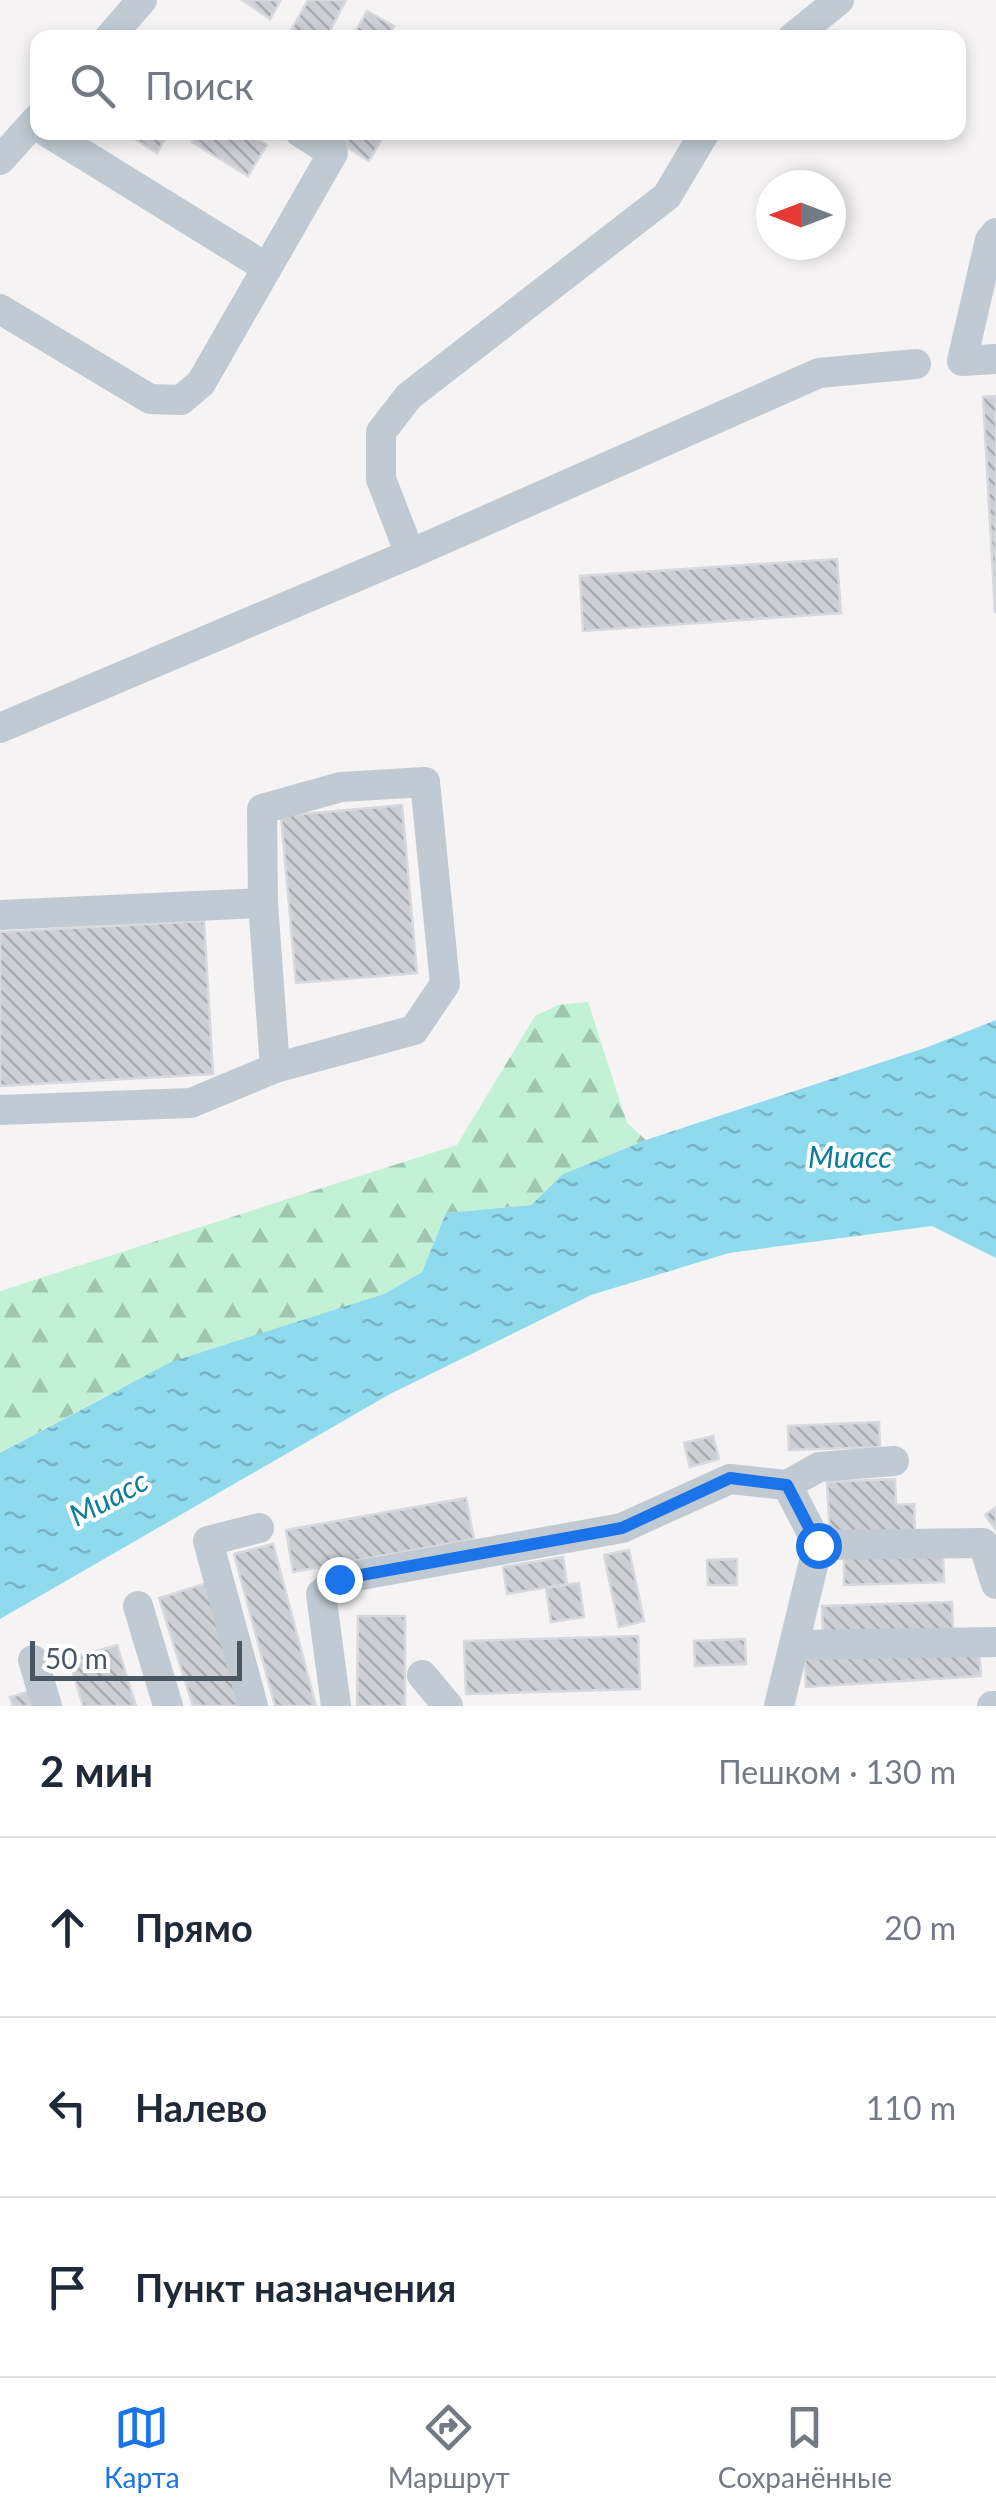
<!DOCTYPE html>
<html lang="ru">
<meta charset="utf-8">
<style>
:root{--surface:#fff;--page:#f6f6f7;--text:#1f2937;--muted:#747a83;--line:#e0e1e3;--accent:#1a73e8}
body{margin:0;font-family:Lato,sans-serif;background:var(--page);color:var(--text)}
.compass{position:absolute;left:756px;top:170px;width:90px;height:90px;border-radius:50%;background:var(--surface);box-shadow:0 5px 15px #0003;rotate:270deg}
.scale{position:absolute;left:30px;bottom:25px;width:212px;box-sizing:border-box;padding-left:10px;border:5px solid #4a5661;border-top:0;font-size:28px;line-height:35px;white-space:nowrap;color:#4a5661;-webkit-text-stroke:8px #fff;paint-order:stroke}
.stop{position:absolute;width:30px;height:30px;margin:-22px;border:8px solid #1a73e8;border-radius:50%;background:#fff}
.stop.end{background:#1a73e8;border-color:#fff;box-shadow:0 2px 10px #0008}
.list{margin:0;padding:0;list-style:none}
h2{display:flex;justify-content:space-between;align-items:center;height:130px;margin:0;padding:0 40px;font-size:42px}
h2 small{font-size:32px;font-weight:400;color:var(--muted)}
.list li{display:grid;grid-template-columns:65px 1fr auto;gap:30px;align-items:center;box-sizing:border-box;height:180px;padding:0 40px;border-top:2px solid var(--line)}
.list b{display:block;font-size:38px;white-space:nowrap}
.list em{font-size:32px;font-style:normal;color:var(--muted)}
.icon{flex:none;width:55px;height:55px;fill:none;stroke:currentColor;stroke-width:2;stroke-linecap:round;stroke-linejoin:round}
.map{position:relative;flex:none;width:996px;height:1706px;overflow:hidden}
.search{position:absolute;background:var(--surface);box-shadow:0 5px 15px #0003;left:30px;right:30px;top:30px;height:110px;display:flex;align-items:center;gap:25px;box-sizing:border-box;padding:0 35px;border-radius:20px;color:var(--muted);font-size:38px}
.sheet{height:670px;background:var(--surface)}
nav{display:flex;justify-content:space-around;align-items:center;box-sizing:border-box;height:140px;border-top:2px solid var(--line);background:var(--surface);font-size:28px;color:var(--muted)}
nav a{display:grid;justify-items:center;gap:5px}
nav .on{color:var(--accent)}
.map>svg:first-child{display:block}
</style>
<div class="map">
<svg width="996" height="1706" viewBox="0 0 996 1706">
<defs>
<pattern id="forest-firs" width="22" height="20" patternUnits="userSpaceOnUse" patternTransform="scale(2.5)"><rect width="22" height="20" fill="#c3f1d5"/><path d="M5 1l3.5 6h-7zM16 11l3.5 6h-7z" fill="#a0c6b0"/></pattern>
<pattern id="water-ripples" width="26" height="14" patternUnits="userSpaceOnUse" patternTransform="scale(2.5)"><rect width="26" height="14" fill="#90daee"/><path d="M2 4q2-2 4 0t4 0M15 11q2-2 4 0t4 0" fill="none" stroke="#78b4c4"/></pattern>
<pattern id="building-back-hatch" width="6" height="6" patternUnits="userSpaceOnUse" patternTransform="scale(2.5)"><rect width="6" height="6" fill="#cdcfd5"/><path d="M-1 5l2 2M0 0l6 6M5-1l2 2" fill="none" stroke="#a8abb0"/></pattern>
</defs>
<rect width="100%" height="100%" fill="#f5f3f3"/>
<path fill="url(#forest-firs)" d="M 588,1002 L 627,1123 L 646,1140 L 563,1174 L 531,1205 L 446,1213 L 422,1272 L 384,1294 L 106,1396 L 0,1453 L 0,1291 L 457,1145 L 535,1016 L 558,1005 Z"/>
<path fill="url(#water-ripples)" d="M 996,1020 L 996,1258 L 932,1226 L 729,1253 L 591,1295 L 390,1394 L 0,1619 L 0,1453 L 171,1362 L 384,1294 L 422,1272 L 446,1213 L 531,1205 L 563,1174 L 646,1140 L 928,1047 Z"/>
<g fill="url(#building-back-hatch)" stroke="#d7d9de" stroke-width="2.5">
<path d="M 242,0 L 281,0 L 270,19 Z"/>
<path d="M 308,0 L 346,0 L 326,38 L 300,38 L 290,32 Z"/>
<path d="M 367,11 L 394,26 L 387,38 L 352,38 Z"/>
<path d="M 124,132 L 169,132 L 157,153 Z"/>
<path d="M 198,132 L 246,132 L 267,145 L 248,176 L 192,142 Z"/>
<path d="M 323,132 L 386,132 L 369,161 Z"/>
<path d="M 996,396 L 996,612 L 995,612 L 983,397 Z"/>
<path d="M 837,559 L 841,613 L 583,631 L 580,576 Z"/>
<path d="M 402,805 L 417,973 L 296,983 L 281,816 Z"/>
<path d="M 204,921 L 213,1074 L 0,1086 L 0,932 Z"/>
<path d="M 879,1422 L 880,1447 L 789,1450 L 788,1426 Z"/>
<path d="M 713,1436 L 719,1459 L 690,1467 L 684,1443 Z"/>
<path d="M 895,1479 L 896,1505 L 914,1504 L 915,1531 L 830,1536 L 827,1482 Z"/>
<path d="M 466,1498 L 474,1539 L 293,1572 L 286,1530 Z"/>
<path d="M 996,1507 L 996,1530 L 985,1515 Z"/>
<path d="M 273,1544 L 316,1706 L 275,1706 L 234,1554 Z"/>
<path d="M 629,1550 L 644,1621 L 619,1627 L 604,1555 Z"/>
<path d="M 943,1556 L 944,1582 L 844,1585 L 844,1558 Z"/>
<path d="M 563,1557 L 567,1584 L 507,1594 L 503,1567 Z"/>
<path d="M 737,1559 L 737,1585 L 708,1585 L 707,1560 Z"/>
<path d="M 207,1583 L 245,1706 L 193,1706 L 159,1598 Z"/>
<path d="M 579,1583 L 584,1617 L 551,1622 L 546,1588 Z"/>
<path d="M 952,1602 L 953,1629 L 823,1633 L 822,1606 Z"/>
<path d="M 358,1616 L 405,1616 L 405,1706 L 357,1706 Z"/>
<path d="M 638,1636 L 640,1689 L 466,1694 L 464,1641 Z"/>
<path d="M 745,1639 L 746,1664 L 695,1666 L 694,1641 Z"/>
<path d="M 117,1645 L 136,1706 L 83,1706 L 69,1659 Z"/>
<path d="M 979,1648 L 981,1676 L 806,1687 L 805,1659 Z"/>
<path d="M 34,1690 L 39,1706 L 13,1706 L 10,1697 Z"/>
</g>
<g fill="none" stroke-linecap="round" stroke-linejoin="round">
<g stroke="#c1cad2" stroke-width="30">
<path d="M 109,38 L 142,0"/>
<path d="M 792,38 L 839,0"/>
<path d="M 47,132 L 267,268"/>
<path d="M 0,160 L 38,118"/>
<path d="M 996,233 L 990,240 L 962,361 L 996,359"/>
<path d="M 0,309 L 150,399 L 181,400 L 201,383 L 333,153 L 300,132"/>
<path d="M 410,554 L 381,479 L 381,432 L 409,396 L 667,196 L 705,132"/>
<path d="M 0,728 L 410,554 L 819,373 L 916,364"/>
<path d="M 263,903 L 275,1068"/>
<path d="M 0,915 L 263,903 L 262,809 L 341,787 L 425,782 L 445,984 L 414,1030 L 275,1068 L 191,1103 L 0,1110"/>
<path d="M 787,1485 L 819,1467 L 894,1461"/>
<path d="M 818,1545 L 983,1543 L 996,1584"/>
<path d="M 138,1606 L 168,1706"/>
<path d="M 794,1645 L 996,1642"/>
<path d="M 33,1660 L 47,1706"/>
<path d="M 422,1675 L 448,1706"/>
<path d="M 253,1706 L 208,1541 L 259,1528"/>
<path d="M 336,1706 L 321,1594 L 339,1579 L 622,1528 L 730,1479 L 787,1485 L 818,1545 L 779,1706"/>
<path d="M 992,1706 L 996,1706"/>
</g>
</g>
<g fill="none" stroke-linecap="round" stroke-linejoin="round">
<path stroke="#1a73e8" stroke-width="12" d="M 339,1579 L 622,1528 L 730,1478 L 787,1485 L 818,1545"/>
</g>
<g text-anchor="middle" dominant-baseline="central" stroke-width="8" stroke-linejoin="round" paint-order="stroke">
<g font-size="30" font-style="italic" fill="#0c7c9b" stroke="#fff">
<text x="850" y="1156">Миасс</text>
<text transform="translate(108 1497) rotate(-28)">Миасс</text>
</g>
</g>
</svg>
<svg class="compass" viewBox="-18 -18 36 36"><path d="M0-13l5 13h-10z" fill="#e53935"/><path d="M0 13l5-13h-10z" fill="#747a83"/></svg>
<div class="scale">50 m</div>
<div class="stop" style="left:818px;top:1545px"></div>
<div class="stop end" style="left:339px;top:1579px"></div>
<div class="search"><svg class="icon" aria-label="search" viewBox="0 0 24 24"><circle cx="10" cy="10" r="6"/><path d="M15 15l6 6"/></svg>Поиск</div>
</div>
<section class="sheet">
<h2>2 мин<small>Пешком · 130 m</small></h2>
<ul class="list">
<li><svg class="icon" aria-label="ahead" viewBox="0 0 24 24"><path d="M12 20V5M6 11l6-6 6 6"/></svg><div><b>Прямо</b></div><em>20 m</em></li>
<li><svg class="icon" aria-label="left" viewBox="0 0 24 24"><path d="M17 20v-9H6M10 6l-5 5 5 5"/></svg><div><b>Налево</b></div><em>110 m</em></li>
<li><svg class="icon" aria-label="arrive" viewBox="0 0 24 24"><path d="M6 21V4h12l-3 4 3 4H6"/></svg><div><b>Пункт назначения</b></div></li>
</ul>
</section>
<nav>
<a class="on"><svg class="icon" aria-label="map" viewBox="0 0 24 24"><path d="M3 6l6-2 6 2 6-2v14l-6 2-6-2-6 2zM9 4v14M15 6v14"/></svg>Карта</a>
<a><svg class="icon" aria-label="directions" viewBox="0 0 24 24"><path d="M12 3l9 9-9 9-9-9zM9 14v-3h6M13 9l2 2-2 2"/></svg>Маршрут</a>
<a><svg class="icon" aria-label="saved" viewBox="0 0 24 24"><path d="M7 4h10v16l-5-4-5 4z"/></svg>Сохранённые</a>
</nav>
